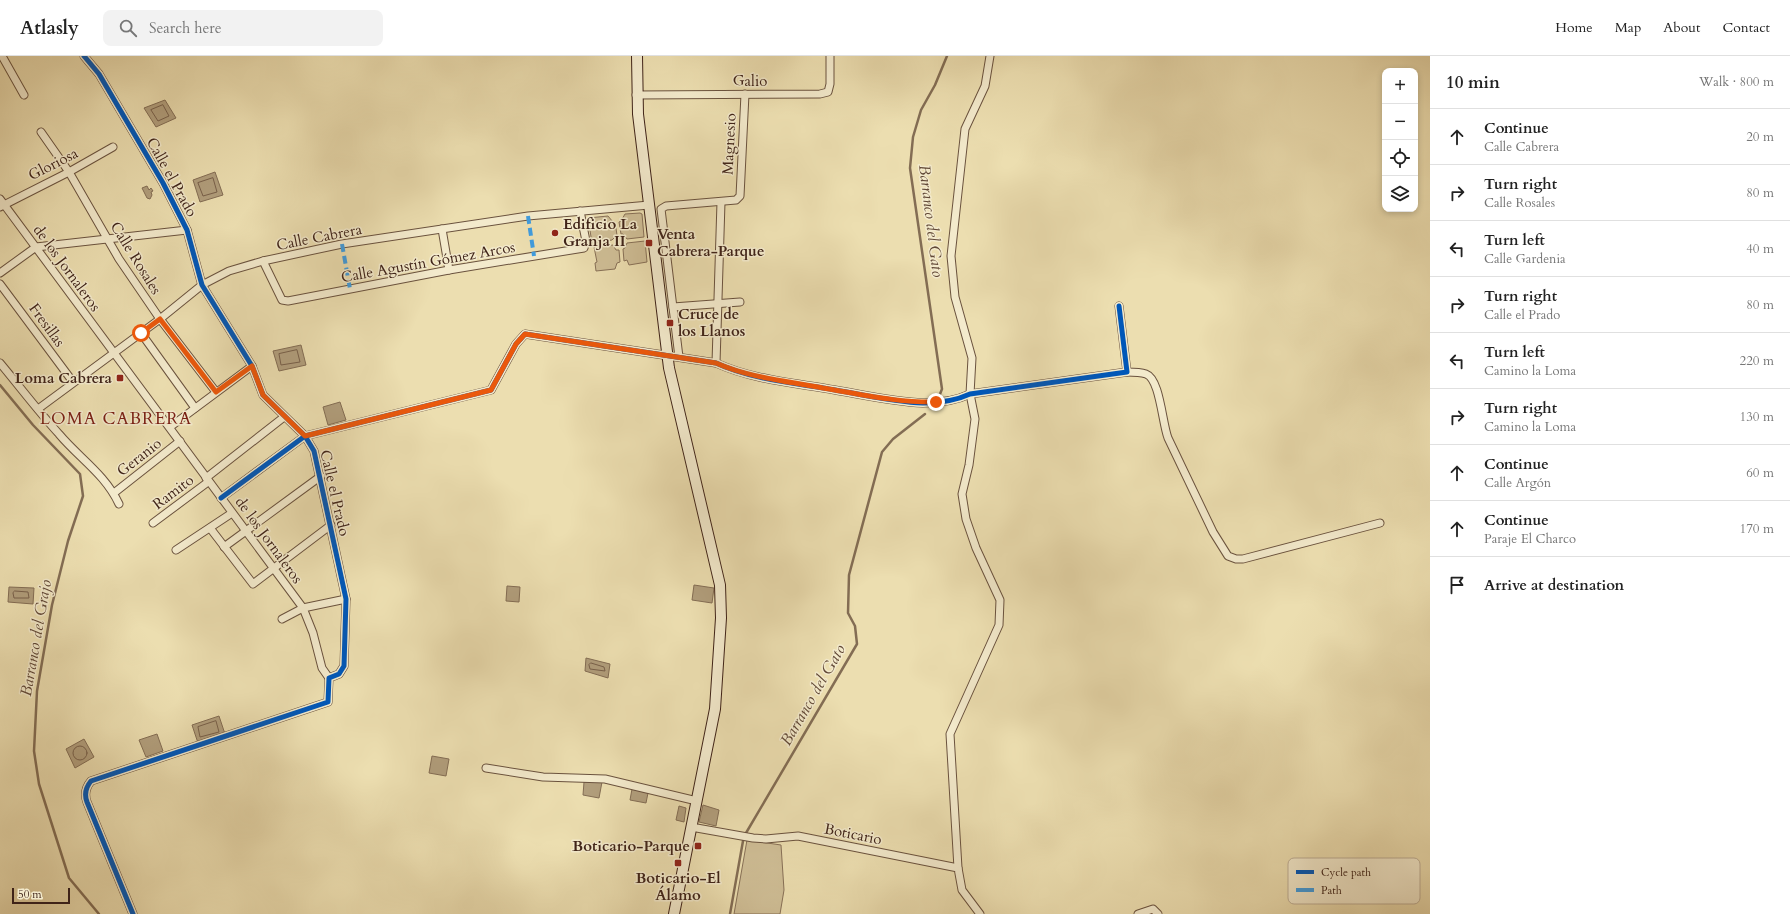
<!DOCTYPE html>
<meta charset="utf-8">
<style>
:root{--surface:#fff;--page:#f2f2f2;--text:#222;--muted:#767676;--line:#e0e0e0}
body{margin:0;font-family:Cardo,serif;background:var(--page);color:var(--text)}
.controls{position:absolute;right:12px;top:12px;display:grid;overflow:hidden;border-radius:8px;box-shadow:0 2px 6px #0003}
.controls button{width:36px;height:36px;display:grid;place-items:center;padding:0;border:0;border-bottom:1px solid var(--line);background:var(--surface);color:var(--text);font:20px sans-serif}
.scale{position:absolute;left:12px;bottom:10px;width:58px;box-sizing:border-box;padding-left:4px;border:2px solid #3f2318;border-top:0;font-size:11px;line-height:14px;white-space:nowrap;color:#3f2318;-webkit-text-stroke:3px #f3eacc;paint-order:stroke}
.stop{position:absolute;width:12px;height:12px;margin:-9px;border:3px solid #ea580c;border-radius:50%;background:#fff}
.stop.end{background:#ea580c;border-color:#fff;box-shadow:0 1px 4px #0008}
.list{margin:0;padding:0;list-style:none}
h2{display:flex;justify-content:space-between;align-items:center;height:52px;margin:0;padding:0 16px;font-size:17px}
h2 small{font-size:13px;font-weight:400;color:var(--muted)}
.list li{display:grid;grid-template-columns:26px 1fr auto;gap:12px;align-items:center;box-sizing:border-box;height:56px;padding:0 16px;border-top:1px solid var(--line)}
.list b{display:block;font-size:15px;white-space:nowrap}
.list p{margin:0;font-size:13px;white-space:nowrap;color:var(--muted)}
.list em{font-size:13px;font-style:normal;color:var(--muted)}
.icon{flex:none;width:22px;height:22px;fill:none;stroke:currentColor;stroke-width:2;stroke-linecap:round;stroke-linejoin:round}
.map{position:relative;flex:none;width:1430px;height:858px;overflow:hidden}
header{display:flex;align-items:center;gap:24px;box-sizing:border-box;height:56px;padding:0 20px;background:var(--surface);border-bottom:1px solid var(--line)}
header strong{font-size:19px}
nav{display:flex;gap:22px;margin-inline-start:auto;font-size:14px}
.search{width:280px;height:36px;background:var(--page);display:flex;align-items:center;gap:10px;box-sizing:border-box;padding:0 14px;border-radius:8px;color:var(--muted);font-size:15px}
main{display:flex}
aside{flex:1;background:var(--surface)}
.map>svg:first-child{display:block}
</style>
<header>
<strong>Atlasly</strong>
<div class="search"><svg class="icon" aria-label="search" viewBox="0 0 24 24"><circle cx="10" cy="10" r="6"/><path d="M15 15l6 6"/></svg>Search here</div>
<nav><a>Home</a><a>Map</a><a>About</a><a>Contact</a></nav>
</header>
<main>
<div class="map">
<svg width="1430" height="858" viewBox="0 0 1430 858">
<rect width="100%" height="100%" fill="#ecdeb0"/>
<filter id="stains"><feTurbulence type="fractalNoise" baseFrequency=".005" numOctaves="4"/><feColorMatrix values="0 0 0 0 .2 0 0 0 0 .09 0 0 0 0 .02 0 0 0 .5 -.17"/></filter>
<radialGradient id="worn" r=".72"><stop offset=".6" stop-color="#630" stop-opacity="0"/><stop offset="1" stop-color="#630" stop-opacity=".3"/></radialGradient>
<g fill="#cfbe96" stroke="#877057">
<path d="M 640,157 L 642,158 L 644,181 L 627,183 L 623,178 L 621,178 L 619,166 L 621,165 L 625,158 Z"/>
<path d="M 608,160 L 613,166 L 615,166 L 617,179 L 612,184 L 592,187 L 588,162 Z"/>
<path d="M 645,185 L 647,206 L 629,209 L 627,204 L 624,205 L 623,193 L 625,192 L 627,187 Z"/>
<path d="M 613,189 L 616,194 L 619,194 L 620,206 L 617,207 L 615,213 L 596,215 L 595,207 L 597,206 L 594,191 Z"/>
<path d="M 747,784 L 781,789 L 784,834 L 780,858 L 734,858 Z"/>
</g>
<g fill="#b19e7c" stroke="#836d54">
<path d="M 165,44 L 176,62 L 156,71 L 144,52 Z"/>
<path d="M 215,116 L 223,139 L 200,146 L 193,124 Z"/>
<path d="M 147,130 L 149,134 L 151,132 L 153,135 L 151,136 L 152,139 L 150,143 L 147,142 L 142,132 Z"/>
<path d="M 301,289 L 306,309 L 279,315 L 273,295 Z"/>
<path d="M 340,346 L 346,364 L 328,369 L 323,351 Z"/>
<path d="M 694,529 L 714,532 L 712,547 L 692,544 Z"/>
<path d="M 507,530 L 520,531 L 519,546 L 506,545 Z"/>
<path d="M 9,531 L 34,532 L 33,548 L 8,546 Z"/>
<path d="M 586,602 L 610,608 L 608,622 L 585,615 Z"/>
<path d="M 219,660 L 225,678 L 198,687 L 192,669 Z"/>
<path d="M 157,678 L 163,695 L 146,701 L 139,684 Z"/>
<path d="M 84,683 L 94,701 L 75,712 L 66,693 Z"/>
<path d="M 432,700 L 449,703 L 446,720 L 429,717 Z"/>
<path d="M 594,725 L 602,726 L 599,742 L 583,739 L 584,726 Z"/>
<path d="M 632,733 L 648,737 L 646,747 L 630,744 Z"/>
<path d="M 703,749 L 719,754 L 716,770 L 699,766 Z"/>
<path d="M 679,750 L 686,752 L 684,766 L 676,764 Z"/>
</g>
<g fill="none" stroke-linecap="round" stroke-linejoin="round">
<g stroke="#78604a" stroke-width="1">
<path d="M 163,49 L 169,60 L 158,65 L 151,54 Z"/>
<path d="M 213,122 L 217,136 L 203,140 L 198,127 Z"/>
<path d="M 297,294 L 300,306 L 281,309 L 279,298 Z"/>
<path d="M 15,535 L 28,536 L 29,542 L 14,542 L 13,537 Z"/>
<path d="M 591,607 L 604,611 L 605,615 L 590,613 L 589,609 Z"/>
<path d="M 216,665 L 219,676 L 200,681 L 198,671 Z"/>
<circle cx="80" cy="697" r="7"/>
</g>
<g stroke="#836d54" stroke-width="2.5">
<path d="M 0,329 L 33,369 L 80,418 L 83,440 L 68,485 L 52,549 L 37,635 L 34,695 L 39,728 L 69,822 L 99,858"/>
<path d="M 940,338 L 942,333 L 910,112 L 913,81 L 921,54 L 935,29 L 947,0"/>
<path d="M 746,777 L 857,588 L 855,570 L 848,557 L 849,519 L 882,396 L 893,383 L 925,358"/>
<path d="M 730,858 L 743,785"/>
</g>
<g stroke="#6a523e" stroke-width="9">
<g id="street">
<path d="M 2,0 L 24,39"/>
<path d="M 84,0 L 99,18 L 163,127 L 187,174 L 202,229 L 252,310 L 263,339 L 305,380 L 314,395 L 346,543 L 344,610 L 339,618 L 329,622 L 328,646 L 91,725 C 86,731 84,738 87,746 L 133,858"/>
<path d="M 636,39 L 820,38 L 828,36 L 830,28 L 830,0"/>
<path d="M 41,76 L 69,116 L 119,203 L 160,263 L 216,336"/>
<path d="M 0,143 L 303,552 L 313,577 L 322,612 L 329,622"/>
<path d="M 0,151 L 69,116 L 113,91"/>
<path d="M 442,173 L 449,214"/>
<path d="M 263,205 L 282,244 L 288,245 L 449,214 L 584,192 L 586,185 L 580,155"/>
<path d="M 0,217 L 36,191 L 187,174"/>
<path d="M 0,228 L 73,326"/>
<path d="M 673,251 L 740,246"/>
<path d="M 141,277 L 195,352"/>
<path d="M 679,301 L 661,153 L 666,150 L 736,144 L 740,140 L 745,38"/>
<path d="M 0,307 C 20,331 38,355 59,378 C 79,402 105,418 119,448"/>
<path d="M 716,307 L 721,146"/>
<path d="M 1127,316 C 1132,316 1140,316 1146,318 C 1160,323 1162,366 1168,382 L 1213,476 L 1228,500 L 1236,503 L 1243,503 L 1380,467"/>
<path d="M 38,353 L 160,263 L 202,229 L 229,215 L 263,205 L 342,188 L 528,160 L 649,149"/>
<path d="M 170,371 L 252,310"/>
<path d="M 206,422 L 284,361"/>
<path d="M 114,437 L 180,385"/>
<path d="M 221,442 L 305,380 L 491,334 L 516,288 L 525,278 L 716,307 C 753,324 796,327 835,334 C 864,339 894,346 923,347 C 940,347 955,345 970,338 L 1127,316 L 1119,250"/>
<path d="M 153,467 L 208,426"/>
<path d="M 210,472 L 253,528 L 331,469"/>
<path d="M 224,491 L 321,420"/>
<path d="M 176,494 L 232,457"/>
<path d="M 282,563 L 303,552 L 346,543"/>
<path d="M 486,712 L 543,721 L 605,723 L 697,745"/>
<path d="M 691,771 L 753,782 L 766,783 L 798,780 L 958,812 L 962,834 L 980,858"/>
<path d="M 958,812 L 950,678 L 999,569 L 1000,544 L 976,492 L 966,463 L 962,438 L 969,409 L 975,363 L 970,338 L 972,302 L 955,241 L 951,200 L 965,73 L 985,30 L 990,0"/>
<path d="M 1138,858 L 1153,853 L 1158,858"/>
</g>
</g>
<g stroke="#3f2318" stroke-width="12">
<path id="secondary" d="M 637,0 L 638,58 L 669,312 L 720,529 L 721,562 L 715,653 L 674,858"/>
</g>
<use href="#street" stroke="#f3eacc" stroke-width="7"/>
<use href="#secondary" stroke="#f3eacc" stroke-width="10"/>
<g stroke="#3f9cdf" stroke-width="4" stroke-dasharray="8 4" stroke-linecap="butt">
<path d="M 528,160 L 534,200"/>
<path d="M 342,188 L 350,233"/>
</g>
<g stroke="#f3eacc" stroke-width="8">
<g id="cycleway">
<path d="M 84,0 L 99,18 L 163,127 L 187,174 L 202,229 L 252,310 L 263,339 L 305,380 L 314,395 L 346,543 L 344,610 L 339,618 L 329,622 L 328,646 L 91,725 C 86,731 84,738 87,746 L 133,858"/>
<path d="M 221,442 L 305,380 L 491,334 L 516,288 L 525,278 L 716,307 C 753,324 796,327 835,334 C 864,339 894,346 923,347 C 940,347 955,345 970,338 L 1127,316 L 1119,250"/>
</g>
</g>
<use href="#cycleway" stroke="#0057b8" stroke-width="5"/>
</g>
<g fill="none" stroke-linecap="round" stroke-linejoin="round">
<path stroke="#ea580c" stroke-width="5" d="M 141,277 L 160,263 L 216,336 L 252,310 L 263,339 L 305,380 L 491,334 L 516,288 L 525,278 L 716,307 C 750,322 787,325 823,332 C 860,338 898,347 936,346"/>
</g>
<g fill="#8f2418" stroke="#f3eacc" stroke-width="1.5">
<circle cx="555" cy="177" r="4"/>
<rect x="645" y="183" width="8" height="8" rx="2"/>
<rect x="666" y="263" width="8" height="8" rx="2"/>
<rect x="116" y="318" width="8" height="8" rx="2"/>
<rect x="694" y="786" width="8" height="8" rx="2"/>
<rect x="674" y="803" width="8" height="8" rx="2"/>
</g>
<g text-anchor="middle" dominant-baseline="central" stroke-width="3" stroke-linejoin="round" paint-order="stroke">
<g font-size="15" fill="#3f2318" stroke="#f3eacc">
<text x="750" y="25">Galio</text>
<text transform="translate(729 88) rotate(-87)">Magnesio</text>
<text transform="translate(53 108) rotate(-27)">Gloriosa</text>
<text transform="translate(172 121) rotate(61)">Calle el Prado</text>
<text transform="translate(319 181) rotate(-11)">Calle Cabrera</text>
<text transform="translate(136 202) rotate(58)">Calle Rosales</text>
<text transform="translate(428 206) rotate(-10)">Calle Agustín Gómez Arcos</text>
<text transform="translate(67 212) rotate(54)">de los Jornaleros</text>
<text transform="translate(47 269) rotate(54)">Fresillas</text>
<text transform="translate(139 401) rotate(-38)">Geranio</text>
<text transform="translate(173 436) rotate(-37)">Ramito</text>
<text transform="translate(335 437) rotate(77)">Calle el Prado</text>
<text transform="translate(269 484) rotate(54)">de los Jornaleros</text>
<text transform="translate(853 778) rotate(11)">Boticario</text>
</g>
<g font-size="15" font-weight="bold" fill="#3f2318" stroke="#f3eacc" text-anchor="start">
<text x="563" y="168">Edificio La<tspan x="563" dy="17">Granja II</tspan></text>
<text x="657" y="178">Venta<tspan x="657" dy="17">Cabrera-Parque</tspan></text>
<text x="678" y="258">Cruce de<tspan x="678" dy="17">los Llanos</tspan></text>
<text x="112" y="322" text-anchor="end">Loma Cabrera</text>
<text x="690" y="790" text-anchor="end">Boticario-Parque</text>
<text x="678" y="822" text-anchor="middle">Boticario-El<tspan x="678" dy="17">Álamo</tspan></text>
</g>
<g font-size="16" font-style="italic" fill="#614836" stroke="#f3eacc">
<text transform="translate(931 165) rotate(83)">Barranco del Gato</text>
<text transform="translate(36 582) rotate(-80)">Barranco del Grajo</text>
<text transform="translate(813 639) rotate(-60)">Barranco del Gato</text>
</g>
<g font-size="17" letter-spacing="1" fill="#7a1f14" stroke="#f3eacc">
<text x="116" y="362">LOMA CABRERA</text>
</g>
</g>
<rect x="1288" y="802" width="132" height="46" rx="6" fill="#f3eacc" stroke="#bdae96" stroke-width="1"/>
<rect x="1296" y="814" width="18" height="4" fill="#0057b8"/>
<rect x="1296" y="832" width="18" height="4" fill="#3f9cdf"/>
<g font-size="11" fill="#3f2318">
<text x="1321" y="820">Cycle path</text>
<text x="1321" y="838">Path</text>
</g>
<rect width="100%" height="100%" filter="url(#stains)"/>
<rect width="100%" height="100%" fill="url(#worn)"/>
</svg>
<div class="controls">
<button>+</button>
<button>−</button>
<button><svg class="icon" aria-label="locate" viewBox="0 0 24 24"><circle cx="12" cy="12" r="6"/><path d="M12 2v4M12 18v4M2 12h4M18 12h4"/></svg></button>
<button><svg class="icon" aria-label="layers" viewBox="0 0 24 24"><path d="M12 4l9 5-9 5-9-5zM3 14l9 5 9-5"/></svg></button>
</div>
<div class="scale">50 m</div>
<div class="stop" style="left:141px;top:277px"></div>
<div class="stop end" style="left:936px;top:346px"></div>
</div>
<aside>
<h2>10 min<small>Walk · 800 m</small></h2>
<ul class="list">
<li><svg class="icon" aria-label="ahead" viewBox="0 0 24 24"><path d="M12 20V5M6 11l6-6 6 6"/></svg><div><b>Continue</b><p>Calle Cabrera</p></div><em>20 m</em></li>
<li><svg class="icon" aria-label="right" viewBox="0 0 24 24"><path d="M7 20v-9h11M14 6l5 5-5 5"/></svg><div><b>Turn right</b><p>Calle Rosales</p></div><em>80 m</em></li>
<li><svg class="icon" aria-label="left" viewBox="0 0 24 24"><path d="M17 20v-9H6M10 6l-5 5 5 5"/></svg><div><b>Turn left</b><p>Calle Gardenia</p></div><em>40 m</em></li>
<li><svg class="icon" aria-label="right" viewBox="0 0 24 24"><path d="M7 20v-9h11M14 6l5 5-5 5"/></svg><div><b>Turn right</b><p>Calle el Prado</p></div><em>80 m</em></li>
<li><svg class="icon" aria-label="left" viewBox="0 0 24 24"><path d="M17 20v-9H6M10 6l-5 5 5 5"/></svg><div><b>Turn left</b><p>Camino la Loma</p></div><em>220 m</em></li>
<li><svg class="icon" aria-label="right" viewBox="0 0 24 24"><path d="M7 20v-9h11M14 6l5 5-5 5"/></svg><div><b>Turn right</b><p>Camino la Loma</p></div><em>130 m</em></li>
<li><svg class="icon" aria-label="ahead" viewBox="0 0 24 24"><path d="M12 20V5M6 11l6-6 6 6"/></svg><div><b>Continue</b><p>Calle Argón</p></div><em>60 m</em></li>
<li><svg class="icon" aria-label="ahead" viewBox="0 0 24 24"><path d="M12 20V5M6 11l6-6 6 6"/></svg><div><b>Continue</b><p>Paraje El Charco</p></div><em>170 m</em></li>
<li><svg class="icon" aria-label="arrive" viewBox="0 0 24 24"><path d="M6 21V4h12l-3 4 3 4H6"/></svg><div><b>Arrive at destination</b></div></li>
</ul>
</aside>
</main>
